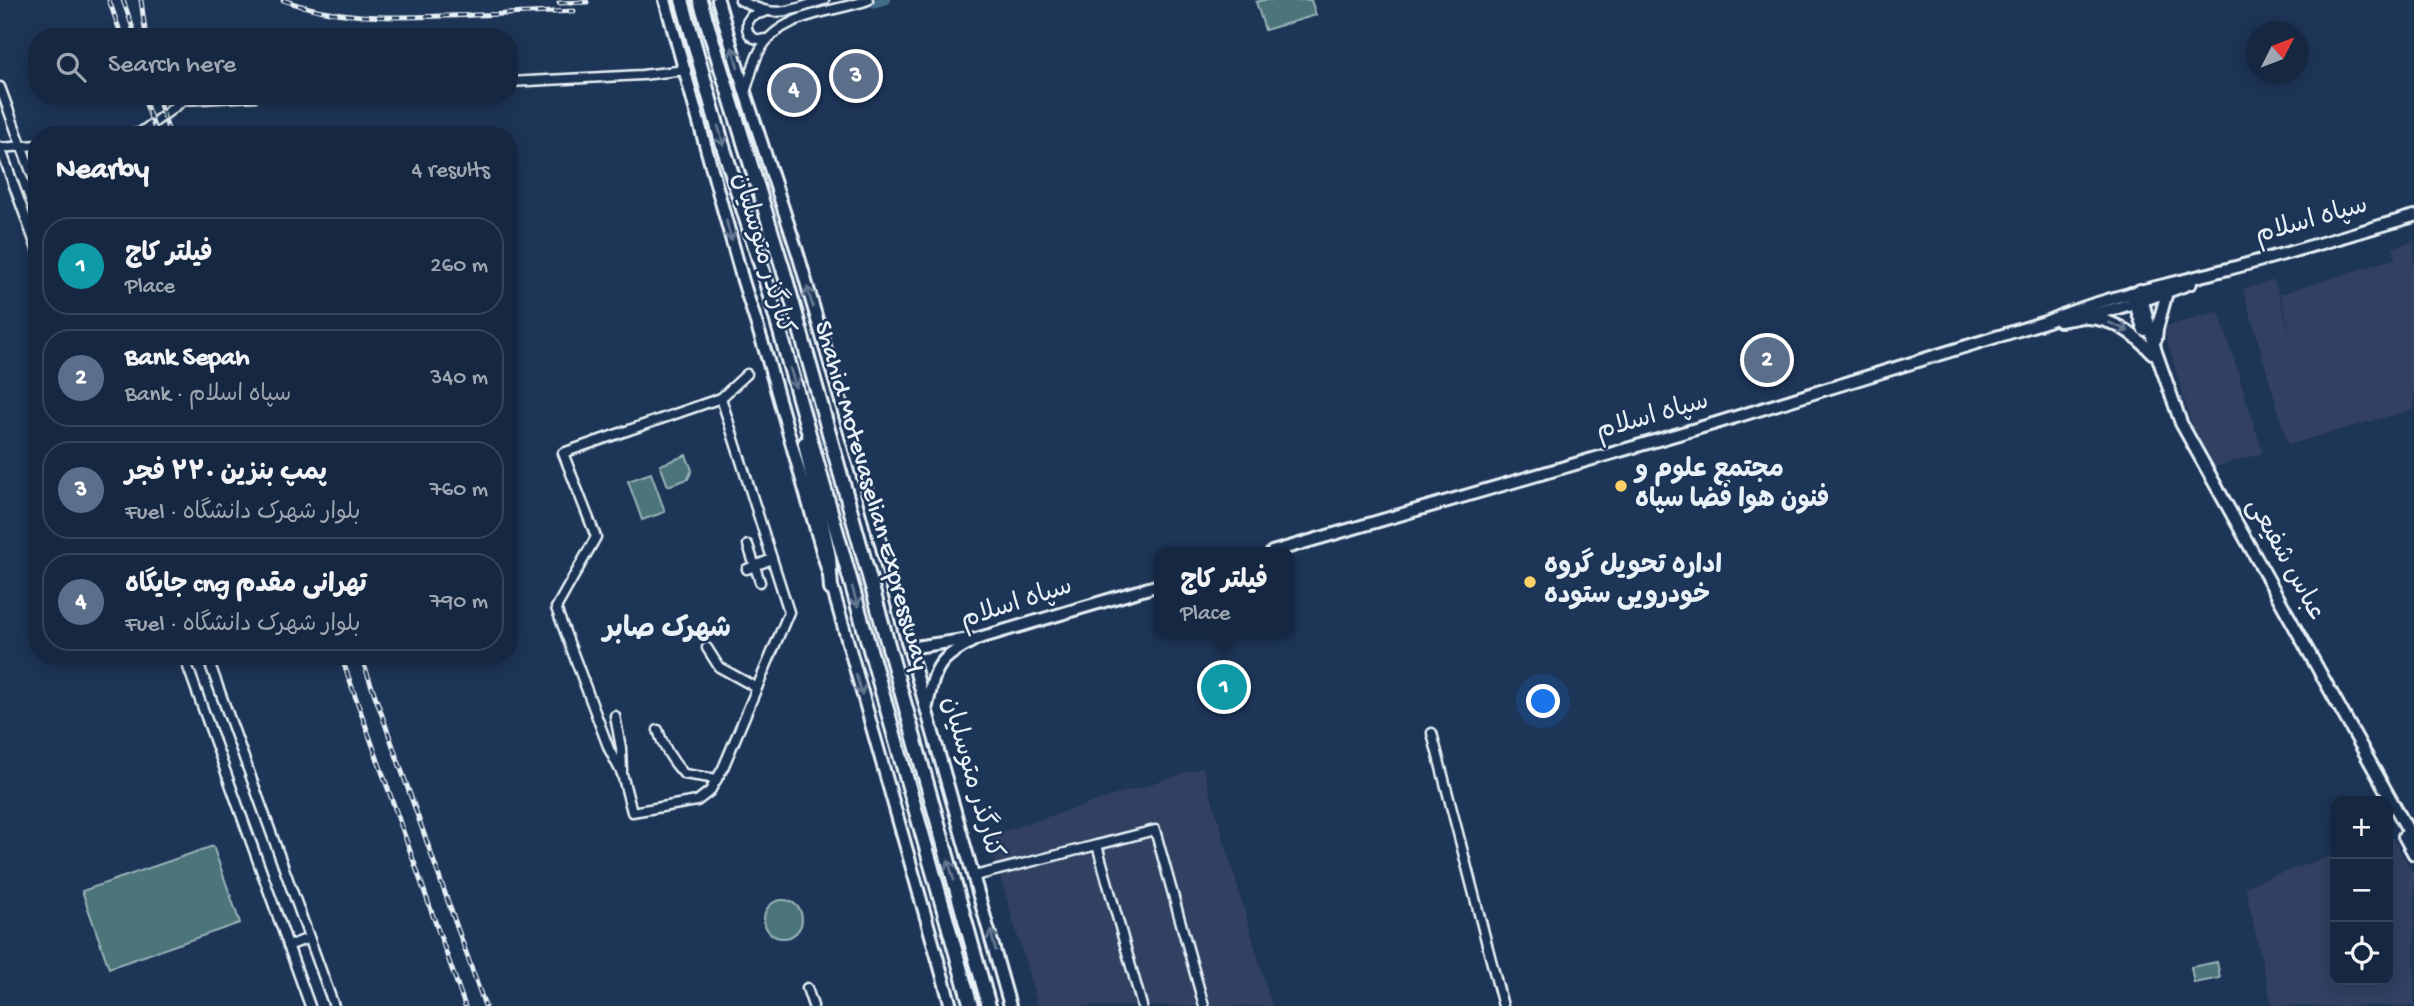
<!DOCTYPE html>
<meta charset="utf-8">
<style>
:root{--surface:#162841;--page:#1f3048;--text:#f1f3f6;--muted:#9ea6b1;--line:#35445a;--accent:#ffd166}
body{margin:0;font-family:"Gochi Hand","Playpen Sans Arabic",sans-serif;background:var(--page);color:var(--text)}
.controls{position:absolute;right:21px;bottom:21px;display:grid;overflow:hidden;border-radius:14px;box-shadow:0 4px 18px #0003}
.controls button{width:63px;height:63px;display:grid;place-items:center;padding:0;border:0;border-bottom:2px solid var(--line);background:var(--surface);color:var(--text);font:35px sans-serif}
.compass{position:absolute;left:2246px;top:21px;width:63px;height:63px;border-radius:50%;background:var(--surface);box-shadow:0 4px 18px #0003;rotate:48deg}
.you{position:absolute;left:1544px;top:702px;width:24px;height:24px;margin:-18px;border:5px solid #fff;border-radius:50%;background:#1a73e8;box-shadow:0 0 0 10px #1a73e833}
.badge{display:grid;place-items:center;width:46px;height:46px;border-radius:50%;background:var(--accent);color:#fff;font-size:23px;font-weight:700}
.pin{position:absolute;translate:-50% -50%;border:4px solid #fff;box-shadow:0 2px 7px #0006}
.popup{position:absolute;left:1154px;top:547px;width:140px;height:91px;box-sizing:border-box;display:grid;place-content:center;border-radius:14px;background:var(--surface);filter:drop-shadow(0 2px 5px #0005);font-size:23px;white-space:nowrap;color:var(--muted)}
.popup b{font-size:26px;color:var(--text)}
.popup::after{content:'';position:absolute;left:50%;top:100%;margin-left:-14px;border:14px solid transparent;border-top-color:var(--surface)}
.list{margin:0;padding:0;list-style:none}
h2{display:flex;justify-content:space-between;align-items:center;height:91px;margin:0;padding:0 28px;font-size:30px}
h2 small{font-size:23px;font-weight:400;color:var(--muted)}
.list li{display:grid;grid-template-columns:46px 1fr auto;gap:21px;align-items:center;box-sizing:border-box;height:98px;margin:0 14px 14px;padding:0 14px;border:2px solid var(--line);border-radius:28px}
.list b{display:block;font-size:26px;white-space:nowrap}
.list p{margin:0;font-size:23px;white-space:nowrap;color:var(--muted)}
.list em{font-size:23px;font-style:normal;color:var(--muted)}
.icon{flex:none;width:38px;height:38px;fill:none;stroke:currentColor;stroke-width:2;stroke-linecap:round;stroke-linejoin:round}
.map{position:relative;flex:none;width:2414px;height:1006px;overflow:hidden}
.search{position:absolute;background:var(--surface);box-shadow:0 4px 18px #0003;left:28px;top:28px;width:490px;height:77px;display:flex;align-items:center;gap:18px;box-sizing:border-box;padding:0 24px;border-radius:28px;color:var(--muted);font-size:26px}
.panel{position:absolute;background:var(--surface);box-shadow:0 4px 18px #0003;left:28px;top:126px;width:490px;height:539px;border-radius:28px}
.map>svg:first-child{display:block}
</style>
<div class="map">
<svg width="2414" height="1006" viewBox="0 0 2414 1006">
<rect width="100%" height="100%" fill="#1d3557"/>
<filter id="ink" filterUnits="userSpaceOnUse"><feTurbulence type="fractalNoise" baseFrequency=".0143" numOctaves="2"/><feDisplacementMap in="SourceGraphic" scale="14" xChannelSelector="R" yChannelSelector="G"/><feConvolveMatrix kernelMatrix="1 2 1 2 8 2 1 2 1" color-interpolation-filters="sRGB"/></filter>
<g filter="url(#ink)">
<g fill="#304062">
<path d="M 2414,241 L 2414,409 L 2288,445 L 2243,289 L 2274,280 L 2293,342 L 2280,294 L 2395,258 L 2393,247 Z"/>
<path d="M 2219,311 L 2263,453 L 2215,467 L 2191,423 L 2163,327 Z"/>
<path d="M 1203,767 L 1272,1006 L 1038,1006 L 988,836 Z"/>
<path d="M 2391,835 L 2414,874 L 2414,1006 L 2272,1006 L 2245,886 L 2335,854 L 2335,980 L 2388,980 L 2388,836 Z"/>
</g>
<g fill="#4c757a" stroke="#9ab3b9" stroke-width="2">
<path d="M 1263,0 L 1311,0 L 1316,15 L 1265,30 L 1256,2 Z"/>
<path d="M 686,455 L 692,470 L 688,479 L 668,486 L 660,465 Z"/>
<path d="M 651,473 L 665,512 L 642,520 L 628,481 Z"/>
<path d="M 213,846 L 240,923 L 109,968 L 82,891 Z"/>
<circle cx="783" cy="919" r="19"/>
<path d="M 2217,962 L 2220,978 L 2194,983 L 2191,967 Z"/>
</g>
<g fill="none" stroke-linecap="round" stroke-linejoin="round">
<path stroke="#436e8a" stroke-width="9" d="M 875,3 L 886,0"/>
<g stroke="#e8f1f8" stroke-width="13">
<g id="minor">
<path d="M 740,0 C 776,20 788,11 824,0"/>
<path d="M 765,12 L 751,16 L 747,22 C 746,36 753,41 767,39"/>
<path d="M 509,82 L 642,75 L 686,70"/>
<path d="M 0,87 L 37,188"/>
<path d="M 745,92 C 750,79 753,62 760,50 C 781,13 831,13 868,0"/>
<path d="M 128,135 L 140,133 L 184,100 L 256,96"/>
<path d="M 0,147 L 37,249"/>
<path d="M 0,148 L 37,145"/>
<path d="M 721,398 L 789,612 L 723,768 L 710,791 L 697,801 L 632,812 L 622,774 L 609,749 L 556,608 L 596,537 L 563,453 L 721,398 L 747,374"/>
<path d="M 748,545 L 760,582"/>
<path d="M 747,569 L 772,559"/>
<path d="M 707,648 L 719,667 L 757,688"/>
<path d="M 184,656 L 310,1006"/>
<path d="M 207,656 L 334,1006"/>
<path d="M 615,716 L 621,748 L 622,771"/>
<path d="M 658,730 C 663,747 672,761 684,774 L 717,779"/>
<path d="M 1432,733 L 1503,1006"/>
<path d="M 975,876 L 1097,845"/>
<path d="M 288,946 L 309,938"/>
<path d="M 807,988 L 813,1006"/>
<path d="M 1142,1006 L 1097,845 L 1155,830 L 1204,1006"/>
</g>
</g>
<g stroke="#e8f1f8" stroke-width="16">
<g id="major">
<path d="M 665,0 L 743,281 L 767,357 L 951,1006"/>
<path d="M 718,0 L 745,92 L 798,254 L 865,484 L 907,641 L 1010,1006"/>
<path d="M 2140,290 L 2156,352 L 2181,423 L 2414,841"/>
<path d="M 2131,293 L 2144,330"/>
<path d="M 2087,318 C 2114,319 2135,334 2152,353"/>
<path d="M 2059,321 C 2103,315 2149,299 2191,283"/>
<path d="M 2156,339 L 2157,329 L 2167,292"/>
<path d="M 1272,552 L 1713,424 L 2045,322 C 2103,297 2164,286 2224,270 C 2288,254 2351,234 2414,216"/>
<path d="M 907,641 L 915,647 L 970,639"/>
<path d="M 927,706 C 936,663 938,660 976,639 L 1159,585"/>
<path d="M 2404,836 L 2414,854"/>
</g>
</g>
<g stroke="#e8f1f8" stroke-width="18">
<g id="highway">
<path d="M 682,0 L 723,146 L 764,275 L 971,1006"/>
<path d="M 700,0 L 784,272 L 989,1006"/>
<path d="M 805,443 L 829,557 L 831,589"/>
</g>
</g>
<use href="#minor" stroke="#1d3557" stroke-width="8"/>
<use href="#major" stroke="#1d3557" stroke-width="10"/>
<use href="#highway" stroke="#1d3557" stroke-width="12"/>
<g stroke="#e8f1f8" stroke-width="5">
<g id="rail">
<path d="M 109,0 L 122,37"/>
<path d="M 123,0 L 136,37"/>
<path d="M 141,0 L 146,37"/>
<path d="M 283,0 C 334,19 386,18 441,16 C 485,15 530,13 574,11"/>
<path d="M 559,3 L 587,2"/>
<path d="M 143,96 L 157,135"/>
<path d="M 157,96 L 170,135"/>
<path d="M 341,656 L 465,1006"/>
<path d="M 361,656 L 485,1006"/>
</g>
</g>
<use href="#rail" stroke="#1d3557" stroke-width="2.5" stroke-dasharray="8" stroke-linecap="butt"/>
</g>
<defs><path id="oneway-shaft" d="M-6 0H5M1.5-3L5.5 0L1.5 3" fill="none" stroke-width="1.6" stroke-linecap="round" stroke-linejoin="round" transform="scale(1.75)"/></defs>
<g stroke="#64778f">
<use href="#oneway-shaft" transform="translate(735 57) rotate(-106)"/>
<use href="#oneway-shaft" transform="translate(721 136) rotate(74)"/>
<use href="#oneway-shaft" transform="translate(729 231) rotate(75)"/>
<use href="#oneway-shaft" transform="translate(810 297) rotate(-106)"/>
<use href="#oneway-shaft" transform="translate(2119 327) rotate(24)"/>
<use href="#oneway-shaft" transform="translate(793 378) rotate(74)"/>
<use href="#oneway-shaft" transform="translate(855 597) rotate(74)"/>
<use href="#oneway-shaft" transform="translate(859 685) rotate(74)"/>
<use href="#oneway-shaft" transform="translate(951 870) rotate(-106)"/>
<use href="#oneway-shaft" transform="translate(993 940) rotate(-105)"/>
</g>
</g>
<g fill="#ffd166" stroke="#1d3557" stroke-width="2.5">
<circle cx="1621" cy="486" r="7"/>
<circle cx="1530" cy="582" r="7"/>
</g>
<g text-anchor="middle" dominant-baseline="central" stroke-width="5" stroke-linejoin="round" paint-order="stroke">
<g font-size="26" fill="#e8f1f8" stroke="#1d3557">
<text transform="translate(2312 222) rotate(-16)">سپاه اسلام</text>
<text transform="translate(761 254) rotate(74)">کنارگذر متوسلیان</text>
<text transform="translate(1653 418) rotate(-16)">سپاه اسلام</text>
<text transform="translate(870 496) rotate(74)">Shahid Motevaselian Expressway</text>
<text transform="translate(2284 560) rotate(61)">عباس شفیعی</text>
<text transform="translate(1017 605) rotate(-18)">سپاه اسلام</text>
<text transform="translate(970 778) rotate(74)">کنارگذر متوسلیان</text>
</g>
<g font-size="26" font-weight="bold" fill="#e8f1f8" stroke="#1d3557" text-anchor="start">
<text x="1635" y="471">مجتمع علوم و<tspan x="1635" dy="30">فنون هوا فضا سپاه</tspan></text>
<text x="1544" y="567">اداره تحویل گروه<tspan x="1544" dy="30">خودرویی ستوده</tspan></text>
</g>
<g font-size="28" font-weight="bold" fill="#e8f1f8" stroke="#1d3557">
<text x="667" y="630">شهرک صابر</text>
</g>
</g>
</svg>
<div class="controls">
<button>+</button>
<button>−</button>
<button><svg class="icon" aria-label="locate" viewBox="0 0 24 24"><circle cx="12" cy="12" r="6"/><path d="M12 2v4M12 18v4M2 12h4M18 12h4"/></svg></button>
</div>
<svg class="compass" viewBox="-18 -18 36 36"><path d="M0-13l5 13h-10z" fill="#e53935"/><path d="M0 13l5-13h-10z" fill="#9ea6b1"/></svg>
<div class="you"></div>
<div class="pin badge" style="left:1224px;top:687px;background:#0f9aa8">1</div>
<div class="popup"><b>فیلتر کاج</b>Place</div>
<div class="pin badge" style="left:1767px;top:360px;background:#5c6f8a">2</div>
<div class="pin badge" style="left:856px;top:76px;background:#5c6f8a">3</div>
<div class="pin badge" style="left:794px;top:90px;background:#5c6f8a">4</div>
<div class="search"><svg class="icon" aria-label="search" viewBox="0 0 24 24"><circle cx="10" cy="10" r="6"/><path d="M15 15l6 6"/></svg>Search here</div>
<section class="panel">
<h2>Nearby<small>4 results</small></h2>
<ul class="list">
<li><span class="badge" style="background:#0f9aa8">1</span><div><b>فیلتر کاج</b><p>Place</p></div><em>260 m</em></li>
<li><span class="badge" style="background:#5c6f8a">2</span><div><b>Bank Sepah</b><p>Bank · سپاه اسلام</p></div><em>340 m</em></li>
<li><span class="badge" style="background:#5c6f8a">3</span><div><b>پمپ بنزین ۲۲۰ فجر</b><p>Fuel · بلوار شهرک دانشگاه</p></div><em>760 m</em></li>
<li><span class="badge" style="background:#5c6f8a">4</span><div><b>جایگاه cng تهرانی مقدم</b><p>Fuel · بلوار شهرک دانشگاه</p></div><em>790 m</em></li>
</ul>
</section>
</div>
